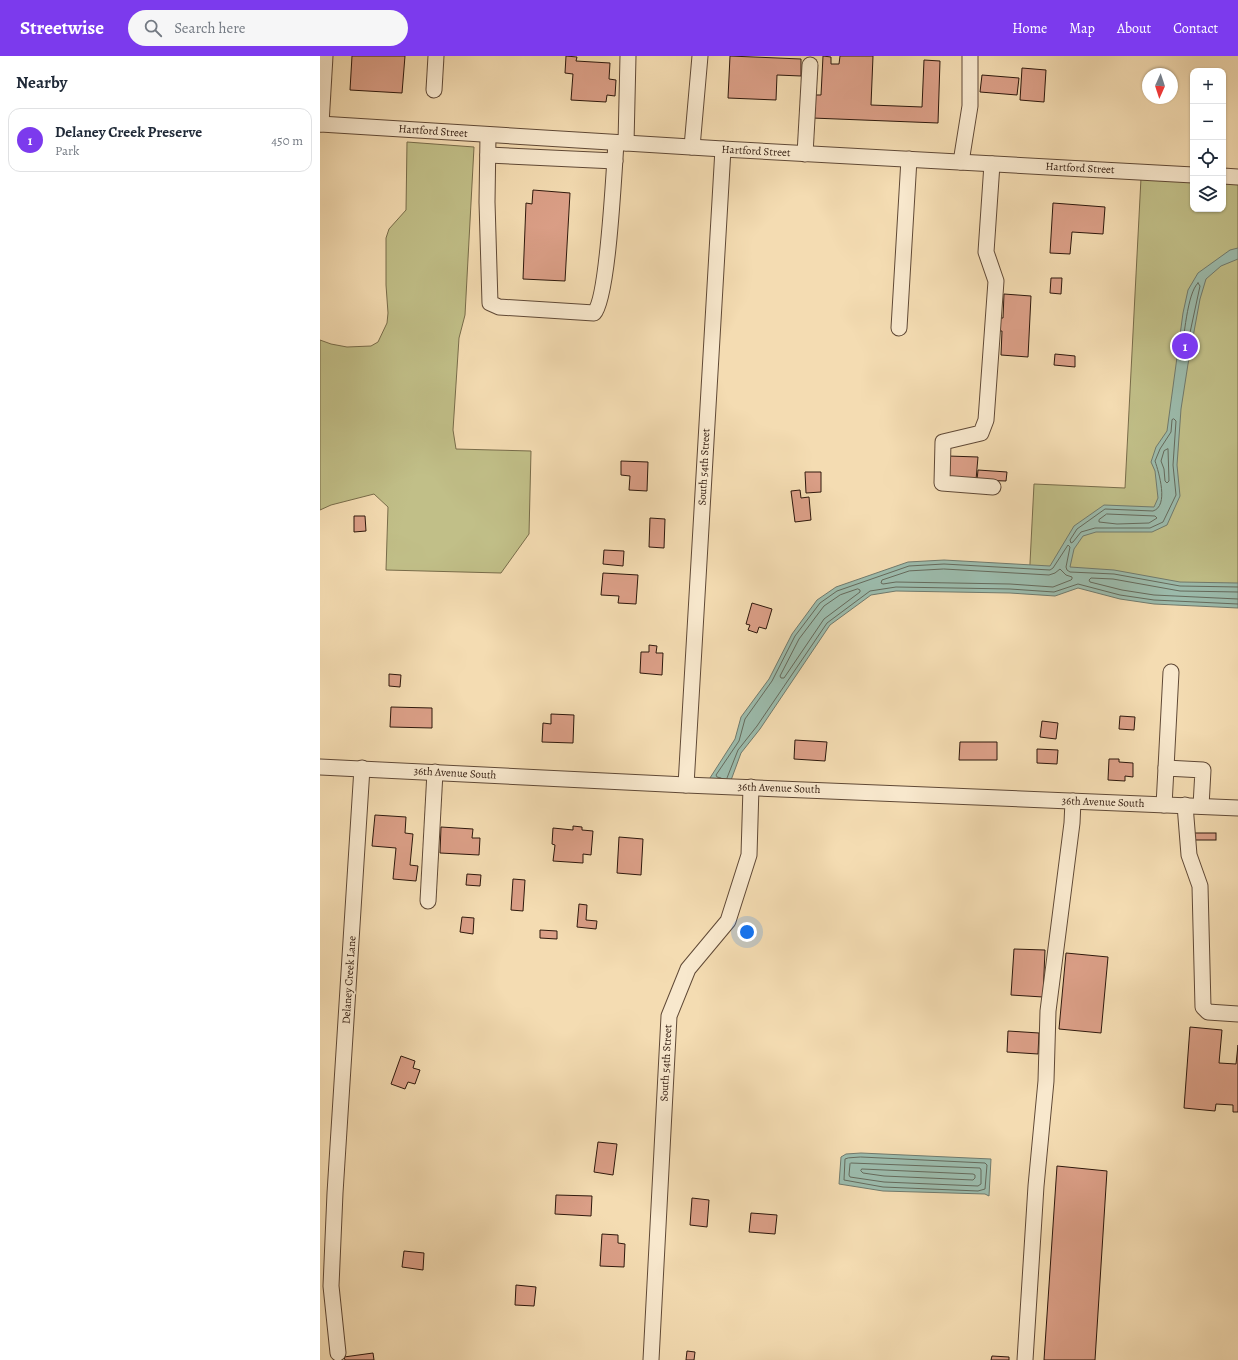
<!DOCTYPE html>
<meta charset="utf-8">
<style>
:root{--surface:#fff;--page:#f6f6f7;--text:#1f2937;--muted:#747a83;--line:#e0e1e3;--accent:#7c3aed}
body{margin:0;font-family:Alegreya,serif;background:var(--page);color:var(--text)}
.controls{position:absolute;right:12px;top:12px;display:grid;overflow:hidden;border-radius:8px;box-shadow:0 1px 3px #0004}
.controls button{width:36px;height:36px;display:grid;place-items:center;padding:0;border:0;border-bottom:1px solid var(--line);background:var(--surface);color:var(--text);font:20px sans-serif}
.compass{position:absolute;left:822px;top:12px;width:36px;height:36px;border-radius:50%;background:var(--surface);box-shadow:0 1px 3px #0004;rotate:183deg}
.you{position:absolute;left:427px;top:876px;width:14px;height:14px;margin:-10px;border:3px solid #fff;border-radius:50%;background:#1a73e8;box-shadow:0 0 0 6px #1a73e833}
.badge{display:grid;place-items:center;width:26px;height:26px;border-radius:50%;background:var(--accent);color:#fff;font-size:13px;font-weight:700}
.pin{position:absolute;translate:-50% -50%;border:2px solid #fff;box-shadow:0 1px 4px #0006}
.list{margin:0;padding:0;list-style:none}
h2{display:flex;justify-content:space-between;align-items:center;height:52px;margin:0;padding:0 16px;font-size:17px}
h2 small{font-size:13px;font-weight:400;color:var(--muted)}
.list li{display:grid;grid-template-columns:26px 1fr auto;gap:12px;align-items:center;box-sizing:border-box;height:64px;margin:0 8px 8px;padding:0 8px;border:1px solid var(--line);border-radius:12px}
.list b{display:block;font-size:15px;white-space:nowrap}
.list p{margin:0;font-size:13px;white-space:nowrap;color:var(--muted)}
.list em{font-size:13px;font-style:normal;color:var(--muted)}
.icon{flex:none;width:22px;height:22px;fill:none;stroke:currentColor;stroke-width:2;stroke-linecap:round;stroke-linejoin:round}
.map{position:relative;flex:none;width:918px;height:1304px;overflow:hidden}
header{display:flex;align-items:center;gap:24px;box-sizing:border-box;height:56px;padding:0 20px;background:var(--accent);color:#fff}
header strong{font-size:19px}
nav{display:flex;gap:22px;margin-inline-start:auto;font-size:14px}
.search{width:280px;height:36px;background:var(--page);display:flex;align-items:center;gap:10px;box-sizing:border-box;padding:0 14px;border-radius:22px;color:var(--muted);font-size:15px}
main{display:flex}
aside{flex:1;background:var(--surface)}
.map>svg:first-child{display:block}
</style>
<header>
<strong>Streetwise</strong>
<div class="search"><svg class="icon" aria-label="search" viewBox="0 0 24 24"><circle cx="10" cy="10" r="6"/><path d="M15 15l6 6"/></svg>Search here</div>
<nav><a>Home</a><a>Map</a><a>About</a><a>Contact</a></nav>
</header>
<main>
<aside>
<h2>Nearby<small></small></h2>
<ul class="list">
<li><span class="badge">1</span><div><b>Delaney Creek Preserve</b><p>Park</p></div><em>450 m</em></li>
</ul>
</aside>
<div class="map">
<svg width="918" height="1304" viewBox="0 0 918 1304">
<rect width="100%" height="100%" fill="#f4dcb2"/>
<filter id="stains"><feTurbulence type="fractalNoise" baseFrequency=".005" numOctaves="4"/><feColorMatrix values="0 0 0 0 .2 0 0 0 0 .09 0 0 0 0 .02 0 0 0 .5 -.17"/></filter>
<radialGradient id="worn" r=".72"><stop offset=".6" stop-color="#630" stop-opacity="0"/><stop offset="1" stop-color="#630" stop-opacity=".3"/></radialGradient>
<g fill="#c1bf88" stroke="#786c4a">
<path d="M 87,86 L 154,91 L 145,259 L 139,282 L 133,374 L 136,393 L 211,395 L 209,478 L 181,517 L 66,514 L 68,451 L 54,438 L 11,449 L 0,454 L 0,284 L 11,288 L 27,291 L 51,290 L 58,286 L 67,267 L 68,257 L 66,229 L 66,182 L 69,173 L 86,154 Z"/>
<path d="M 821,122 L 873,125 L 873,153 L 903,153 L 903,127 L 918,128 L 918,539 L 709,527 L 714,428 L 805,432 Z"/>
</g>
<g fill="#9cbcad" stroke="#707a6d">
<path d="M 918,192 L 918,203 L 901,210 L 886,223 L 880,243 L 868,308 L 861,353 L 857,409 L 860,440 L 847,469 L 832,476 L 776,476 L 763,480 L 754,493 L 750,511 L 794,514 L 860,526 L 918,527 L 918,552 L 834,548 L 800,543 L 758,532 L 735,540 L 690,537 L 576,535 L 551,539 L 510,569 L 440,673 L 421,697 L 410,727 L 388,725 L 415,683 L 421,661 L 449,623 L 472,578 L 497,544 L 516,531 L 588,506 L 624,504 L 730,510 L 754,470 L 784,449 L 834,451 L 838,442 L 835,415 L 831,406 L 836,391 L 847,375 L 863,257 L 868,234 L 878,217 L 910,194 Z"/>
<path d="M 541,1097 L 671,1103 L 669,1140 L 665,1138 L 563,1135 L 519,1128 L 521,1101 L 526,1098 Z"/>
</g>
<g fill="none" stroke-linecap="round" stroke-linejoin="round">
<g stroke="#656a5c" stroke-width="1">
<path d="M 878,227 L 880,230 L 865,300 L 863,302 L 861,300 C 864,283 867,237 878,227 Z"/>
<path d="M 854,363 L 856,365 L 853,409 L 856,439 L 843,466 L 830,472 L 775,472 L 761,476 L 753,486 L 751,487 L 750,484 L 757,473 L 785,453 L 833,455 C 849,450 839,417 835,405 L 840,393 L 851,376 L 852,364 Z"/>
<path d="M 848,393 L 849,425 L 847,427 L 845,425 L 844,413 L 841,405 L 844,395 Z"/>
<path d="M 787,458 L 835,460 L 837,462 L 829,467 L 797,468 L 779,466 L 779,464 Z"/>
<path d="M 624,513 L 729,519 L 735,517 L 740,513 L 746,519 L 752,521 L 752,523 L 751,524 L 733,531 L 690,528 L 576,526 L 563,528 L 561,527 L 562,524 L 589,515 Z"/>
<path d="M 538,533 L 540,534 L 540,536 L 504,563 L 464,622 L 461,622 L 460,620 L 479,583 L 504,550 L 520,539 Z"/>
<path d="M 918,536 L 860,535 L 793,523 L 771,522 L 769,524 L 770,526 L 802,534 L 834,539 L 918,543"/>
<path d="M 401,722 L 397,721 L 396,719 L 419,685 L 425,663 L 452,625 L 475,580 L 500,547 L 517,535 L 589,510 L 624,508 L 730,514 L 733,512 L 748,489 L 750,491 L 746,511 L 747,514 L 750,516 L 794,518 L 860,530 L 918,531"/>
<path d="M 407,722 L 418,694 L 437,670 L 507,567 L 550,535 L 576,531 L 690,533 L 734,536 L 758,528 L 800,539 L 834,544 L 918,548"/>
<path d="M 541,1101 L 665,1107 L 667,1109 L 665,1133 L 658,1135 L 563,1131 L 524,1124 L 525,1103 L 528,1102 Z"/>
<path d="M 531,1107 L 660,1112 L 661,1114 L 661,1128 L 658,1130 L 564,1126 L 530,1121 L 529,1119 L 530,1108 Z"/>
<path d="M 542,1113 L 653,1118 L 655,1119 L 655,1122 L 653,1124 L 564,1120 L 543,1117 L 541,1115 Z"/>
</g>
</g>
<g fill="#db9f87" stroke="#2e180c">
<path d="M 32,0 L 85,0 L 82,37 L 30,34 Z"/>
<path d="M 246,0 L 257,1 L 256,5 L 290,7 L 289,23 L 296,24 L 295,40 L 287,39 L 286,46 L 251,44 L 253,18 L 245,17 Z"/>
<path d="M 410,0 L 481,3 L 481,20 L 457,19 L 456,44 L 408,42 Z"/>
<path d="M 503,0 L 511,1 L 511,8 L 519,8 L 520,0 L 553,0 L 551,49 L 602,51 L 604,4 L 620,5 L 618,67 L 492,62 L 493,39 L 501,39 Z"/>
<path d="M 702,12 L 726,14 L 724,46 L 700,44 Z"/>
<path d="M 662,19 L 699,22 L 697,39 L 660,36 Z"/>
<path d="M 213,134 L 250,137 L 245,225 L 203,223 L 206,147 L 212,148 Z"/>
<path d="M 733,147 L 785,151 L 783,178 L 752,176 L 750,198 L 730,197 Z"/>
<path d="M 731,222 L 742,222 L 741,238 L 730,237 Z"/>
<path d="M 684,238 L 711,240 L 708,301 L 681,299 L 682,275 L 678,275 L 679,262 L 683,262 Z"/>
<path d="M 735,298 L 755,300 L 755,311 L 734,309 Z"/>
<path d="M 628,400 L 658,401 L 656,424 L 627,422 Z"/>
<path d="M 301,405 L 328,406 L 327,435 L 309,434 L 310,420 L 301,419 Z"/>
<path d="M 658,414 L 687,416 L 686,425 L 657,424 Z"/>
<path d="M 485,416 L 501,416 L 501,436 L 486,437 Z"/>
<path d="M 480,434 L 481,442 L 489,441 L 491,464 L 475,466 L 471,435 Z"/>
<path d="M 34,460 L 45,460 L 46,475 L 34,476 Z"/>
<path d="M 330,462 L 345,463 L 344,492 L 329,491 Z"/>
<path d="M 284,494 L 304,495 L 303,510 L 283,508 Z"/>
<path d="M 283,517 L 318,519 L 316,548 L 298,547 L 299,540 L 281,539 Z"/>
<path d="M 432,547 L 452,553 L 446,573 L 439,571 L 437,577 L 428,574 L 430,569 L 426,568 Z"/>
<path d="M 329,589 L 337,590 L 336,597 L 343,597 L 342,619 L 320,617 L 321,596 L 329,596 Z"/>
<path d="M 69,618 L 81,619 L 80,631 L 69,630 Z"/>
<path d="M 71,651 L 112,652 L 112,672 L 70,671 Z"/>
<path d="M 231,658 L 254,659 L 253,687 L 222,686 L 223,667 L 231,668 Z"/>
<path d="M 800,660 L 815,661 L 814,674 L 799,673 Z"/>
<path d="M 722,665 L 738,667 L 736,683 L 720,681 Z"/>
<path d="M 475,684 L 507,686 L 505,705 L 474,703 Z"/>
<path d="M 640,686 L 677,686 L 677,704 L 639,704 Z"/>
<path d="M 717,693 L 738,694 L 737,708 L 717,707 Z"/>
<path d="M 789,703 L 799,703 L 799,706 L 813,707 L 813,721 L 805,720 L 805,725 L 788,724 Z"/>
<path d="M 55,759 L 86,761 L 85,777 L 93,778 L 90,809 L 98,810 L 96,825 L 73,823 L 76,792 L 52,790 Z"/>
<path d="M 253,770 L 262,771 L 262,774 L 273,775 L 271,799 L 263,798 L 263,807 L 233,805 L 235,789 L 232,788 L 233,772 L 253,774 Z"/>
<path d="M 121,771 L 153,773 L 152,782 L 160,782 L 159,799 L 120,797 Z"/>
<rect x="870" y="777" width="26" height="7"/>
<path d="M 299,781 L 323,783 L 321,819 L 297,817 Z"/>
<path d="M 147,818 L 161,819 L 160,830 L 146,829 Z"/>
<path d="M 193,823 L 205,824 L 203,855 L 191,854 Z"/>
<path d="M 259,848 L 267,849 L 266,864 L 277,865 L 276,873 L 257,871 Z"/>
<path d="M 142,861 L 154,862 L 153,878 L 140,876 Z"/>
<path d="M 220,874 L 237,875 L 237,883 L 220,882 Z"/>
<path d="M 694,893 L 725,894 L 723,941 L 691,939 Z"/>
<path d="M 746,897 L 788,901 L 781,977 L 739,973 Z"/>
<path d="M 870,971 L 902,974 L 899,1007 L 916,1008 L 918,989 L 918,1056 L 913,1056 L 913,1049 L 896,1048 L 895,1055 L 864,1052 Z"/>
<path d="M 688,975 L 719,977 L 718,998 L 687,996 Z"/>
<path d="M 81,1000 L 95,1005 L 93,1012 L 100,1014 L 95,1028 L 88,1026 L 85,1033 L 71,1028 Z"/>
<path d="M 278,1086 L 297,1088 L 293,1119 L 274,1116 Z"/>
<path d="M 737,1110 L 787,1115 L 775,1304 L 724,1304 Z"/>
<path d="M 236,1139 L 272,1140 L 271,1160 L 235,1158 Z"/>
<path d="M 372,1142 L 389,1144 L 387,1171 L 370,1169 Z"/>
<path d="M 431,1157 L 457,1159 L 455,1178 L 429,1176 Z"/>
<path d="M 282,1178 L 298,1179 L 298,1187 L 305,1188 L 304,1211 L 280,1210 Z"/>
<path d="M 84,1195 L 104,1197 L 103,1214 L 82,1211 Z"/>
<path d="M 196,1229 L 216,1231 L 214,1250 L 195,1249 Z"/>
<path d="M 367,1295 L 375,1296 L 374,1304 L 366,1304 Z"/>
<path d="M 53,1297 L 54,1304 L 25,1304 L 24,1301 Z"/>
<path d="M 672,1300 L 689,1301 L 689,1304 L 671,1304 Z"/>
</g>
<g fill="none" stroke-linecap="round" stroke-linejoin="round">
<g stroke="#604936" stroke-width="17">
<g id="minor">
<path d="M 114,34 L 116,0"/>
<path d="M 0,68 L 403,93 L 873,119"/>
<path d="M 1,68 L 5,0"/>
<path d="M 168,79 L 167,146 L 170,247 L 179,251 L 274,257 C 288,243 294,114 296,87"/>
<path d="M 306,87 L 308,0"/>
<path d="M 372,91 L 380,0"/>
<path d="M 485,98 L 490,9"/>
<path d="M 168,99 L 295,105"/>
<path d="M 641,106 L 650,50 L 650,0"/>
<path d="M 672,108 L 666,196 L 676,225 L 666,364 L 661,377 L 623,386 L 622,427 L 673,431"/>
<path d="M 903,120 L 918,121"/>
<path d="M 579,272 L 589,103"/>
<path d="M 0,711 L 366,729 L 918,752"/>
<path d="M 846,712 L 851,616"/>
<path d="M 366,729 L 403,93"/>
<path d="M 844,749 L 846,712 L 883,714 L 881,750"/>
<path d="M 865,749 L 869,799 L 880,830 L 883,951 L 888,956 L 918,958"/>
<path d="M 108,845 L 115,716"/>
<path d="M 18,1297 L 11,1230 L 15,1137 L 42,712"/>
<path d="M 331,1304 L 349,960 L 368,913 L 408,865 L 429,799 L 431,731"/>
<path d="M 705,1304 L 716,1130 L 726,1025 L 728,955 L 752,767 L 753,745"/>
</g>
</g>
<use href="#minor" stroke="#f8e8cd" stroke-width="15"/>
</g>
<g text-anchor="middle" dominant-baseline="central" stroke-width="3.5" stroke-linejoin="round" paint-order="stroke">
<g font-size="11" fill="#2e180c" stroke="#f8e8cd">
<text transform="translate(113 75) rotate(4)">Hartford Street</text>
<text transform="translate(436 95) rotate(3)">Hartford Street</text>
<text transform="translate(760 112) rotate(3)">Hartford Street</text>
<text transform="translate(384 411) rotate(-87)">South 54th Street</text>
<text transform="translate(135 717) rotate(3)">36th Avenue South</text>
<text transform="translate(459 732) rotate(2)">36th Avenue South</text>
<text transform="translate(783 746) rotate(2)">36th Avenue South</text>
<text transform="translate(29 924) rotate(-86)">Delaney Creek Lane</text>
<text transform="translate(346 1007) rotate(-87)">South 54th Street</text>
</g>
</g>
<rect width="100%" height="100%" filter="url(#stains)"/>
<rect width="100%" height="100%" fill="url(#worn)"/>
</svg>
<div class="controls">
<button>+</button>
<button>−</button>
<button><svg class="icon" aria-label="locate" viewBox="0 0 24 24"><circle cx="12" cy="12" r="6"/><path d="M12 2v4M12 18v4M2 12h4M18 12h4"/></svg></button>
<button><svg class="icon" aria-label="layers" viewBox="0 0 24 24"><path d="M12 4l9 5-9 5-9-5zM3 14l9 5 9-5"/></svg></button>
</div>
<svg class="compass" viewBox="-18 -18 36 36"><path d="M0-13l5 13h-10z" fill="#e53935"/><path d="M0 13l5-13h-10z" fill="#747a83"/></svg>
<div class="you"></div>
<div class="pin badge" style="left:865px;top:290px">1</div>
</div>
</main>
